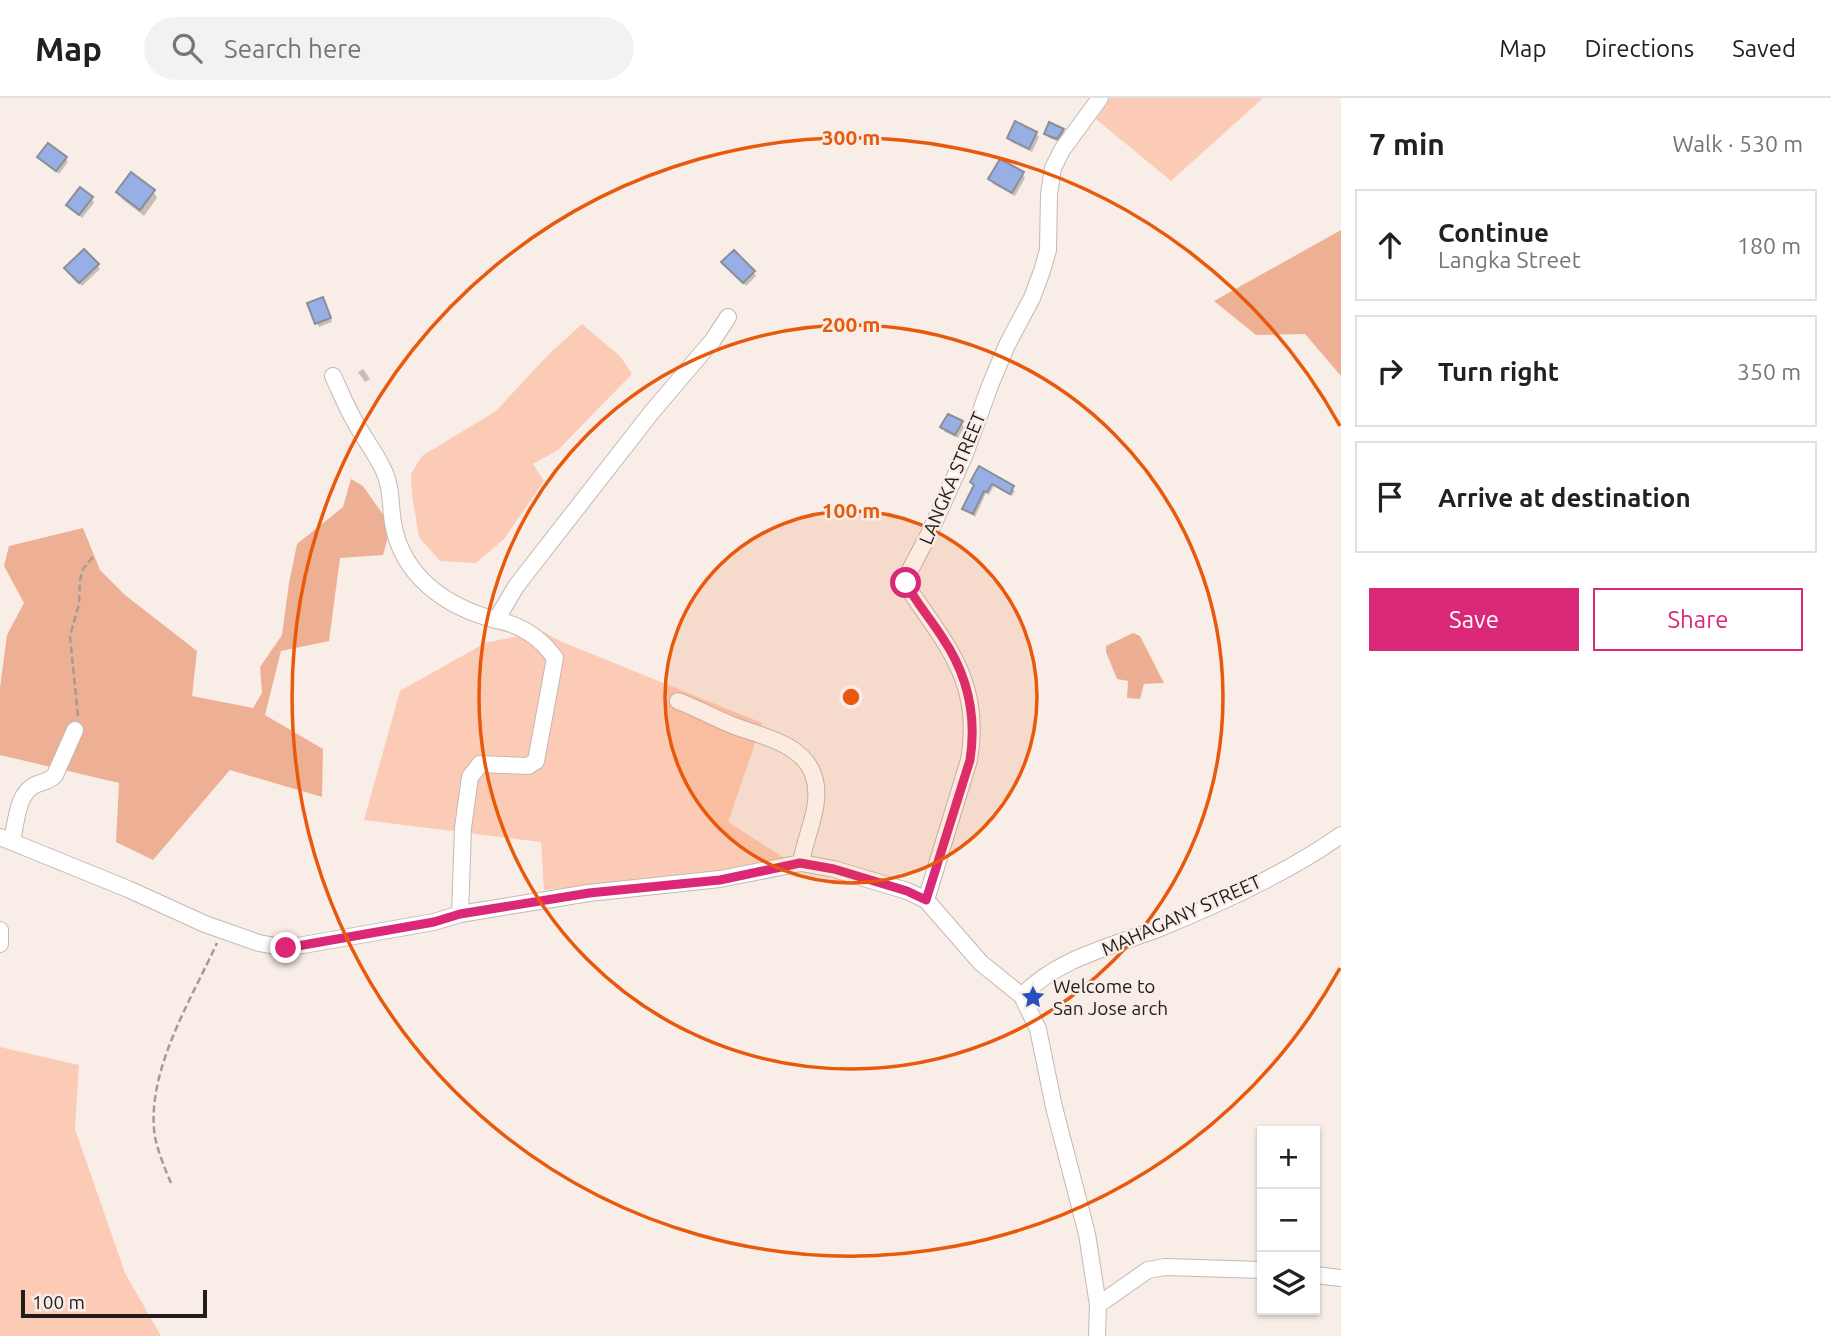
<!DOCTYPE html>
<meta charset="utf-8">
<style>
:root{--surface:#fff;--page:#f2f2f2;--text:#202124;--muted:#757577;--line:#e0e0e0;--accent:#db2777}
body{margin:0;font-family:Ubuntu,sans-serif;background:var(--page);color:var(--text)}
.controls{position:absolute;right:21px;bottom:21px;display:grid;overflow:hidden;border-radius:0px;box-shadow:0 2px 5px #0004}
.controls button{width:63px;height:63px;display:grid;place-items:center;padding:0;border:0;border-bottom:2px solid var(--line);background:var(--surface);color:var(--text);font:35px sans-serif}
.scale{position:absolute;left:21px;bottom:18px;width:186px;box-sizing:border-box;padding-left:7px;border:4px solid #211d1b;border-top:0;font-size:19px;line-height:24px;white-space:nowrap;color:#211d1b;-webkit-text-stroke:5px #f9ede8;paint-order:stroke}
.stop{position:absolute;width:21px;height:21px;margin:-16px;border:5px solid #db2777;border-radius:50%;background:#fff}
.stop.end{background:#db2777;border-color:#fff;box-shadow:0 2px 7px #0008}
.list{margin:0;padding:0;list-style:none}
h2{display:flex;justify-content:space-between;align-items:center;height:91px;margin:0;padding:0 28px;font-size:30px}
h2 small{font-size:23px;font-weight:400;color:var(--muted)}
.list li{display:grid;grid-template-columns:46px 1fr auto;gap:21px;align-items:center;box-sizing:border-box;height:112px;margin:0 14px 14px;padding:0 14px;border:2px solid var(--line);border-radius:0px}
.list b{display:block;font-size:26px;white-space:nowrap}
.list p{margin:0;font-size:23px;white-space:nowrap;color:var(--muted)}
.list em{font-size:23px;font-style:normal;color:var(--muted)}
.actions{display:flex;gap:14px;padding:21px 28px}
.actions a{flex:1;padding:16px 0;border:2px solid var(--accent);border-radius:0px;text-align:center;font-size:24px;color:var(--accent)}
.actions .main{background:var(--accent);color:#fff}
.icon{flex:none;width:38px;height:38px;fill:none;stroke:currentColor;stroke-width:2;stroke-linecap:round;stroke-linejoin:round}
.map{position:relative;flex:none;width:1341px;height:1238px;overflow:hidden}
header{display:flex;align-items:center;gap:42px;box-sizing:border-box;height:98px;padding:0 35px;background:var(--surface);border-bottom:2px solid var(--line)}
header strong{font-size:33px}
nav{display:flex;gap:38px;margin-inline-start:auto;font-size:24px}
.search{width:490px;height:63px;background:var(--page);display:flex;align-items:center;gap:18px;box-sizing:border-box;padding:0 24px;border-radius:38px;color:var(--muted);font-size:26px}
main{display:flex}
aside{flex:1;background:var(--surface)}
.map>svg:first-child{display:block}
</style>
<header>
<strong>Map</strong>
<div class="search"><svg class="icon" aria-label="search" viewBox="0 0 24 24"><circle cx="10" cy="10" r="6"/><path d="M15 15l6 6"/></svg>Search here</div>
<nav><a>Map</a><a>Directions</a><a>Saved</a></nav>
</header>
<main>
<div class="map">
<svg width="1341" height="1238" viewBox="0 0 1341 1238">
<rect width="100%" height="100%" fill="#f9ede8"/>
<g fill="#fccbb6">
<path d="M 1110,0 L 1263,0 L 1171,83 L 1096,21 Z"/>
<path d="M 582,226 L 620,258 L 632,276 L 558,352 L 533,366 L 544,383 L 504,441 L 476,465 L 440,463 L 419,439 L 412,397 L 411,376 L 422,358 L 496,313 L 549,256 Z"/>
<path d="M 542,533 L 560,543 L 762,625 L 728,724 L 786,761 L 718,776 L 544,792 L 541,744 L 364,722 L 400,593 L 485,545 Z"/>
<path d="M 0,949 L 79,967 L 75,1031 L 125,1175 L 161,1238 L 0,1238 Z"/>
</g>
<g fill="#eeb094">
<path d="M 1341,132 L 1341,278 L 1305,236 L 1256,237 L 1214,203 Z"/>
<path d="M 351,381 L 363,388 L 391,428 L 383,457 L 340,460 L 329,543 L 281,553 L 265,617 L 323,651 L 322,699 L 230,672 L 153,762 L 116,744 L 119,685 L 0,657 L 0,590 L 7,537 L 24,505 L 4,468 L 9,448 L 83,430 L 100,472 L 125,497 L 197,553 L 192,598 L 253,610 L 262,595 L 260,569 L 282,537 L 289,485 L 297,446 L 343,409 Z"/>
</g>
<path fill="#edaf94" d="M 1133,535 L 1140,538 L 1164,585 L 1144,586 L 1140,601 L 1127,600 L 1128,583 L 1117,581 L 1106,554 L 1106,548 Z"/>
<g fill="#0003">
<path d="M 1050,27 L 1063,32 L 1065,37 L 1060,44 L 1049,40 L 1046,36 Z"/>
<path d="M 1036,35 L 1039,39 L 1032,54 L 1011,44 L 1009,40 Z"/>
<path d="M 39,59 L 65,60 L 68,64 L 59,76 Z"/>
<path d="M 1023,76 L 1025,80 L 1015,98 L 993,86 L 990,81 Z"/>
<path d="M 153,93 L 157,100 L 144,118 L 122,101 L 118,94 Z"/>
<path d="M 92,101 L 94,105 L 82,120 L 68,107 Z"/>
<path d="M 97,167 L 100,171 L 82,188 L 69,174 Z"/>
<path d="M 726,168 L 753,174 L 756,178 L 746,188 Z"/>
<path d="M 324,205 L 332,224 L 319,229 L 317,225 Z"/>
<path d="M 363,271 L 370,281 L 365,284 L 358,274 Z"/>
<path d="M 961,325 L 964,329 L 958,340 L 945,334 L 942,329 Z"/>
<path d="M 980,370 L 1015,393 L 1012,398 L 994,388 L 989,397 L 986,395 L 975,419 L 964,411 L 974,388 L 972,384 Z"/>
</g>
<g fill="#97afe4" stroke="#8a8e98" stroke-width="2">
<path d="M 1015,23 L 1037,34 L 1029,51 L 1007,40 Z"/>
<path d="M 1049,24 L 1064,31 L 1057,41 L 1044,36 Z"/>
<path d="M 48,45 L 67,59 L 56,73 L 37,59 Z"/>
<path d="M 1000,61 L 1024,74 L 1012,95 L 988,81 Z"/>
<path d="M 131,74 L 155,92 L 140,112 L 116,94 Z"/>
<path d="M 80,89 L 93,99 L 79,117 L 66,107 Z"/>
<path d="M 84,151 L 99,166 L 79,185 L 64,170 Z"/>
<path d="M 734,152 L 755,173 L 743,185 L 721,164 Z"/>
<path d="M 323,199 L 331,220 L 315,226 L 307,205 Z"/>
<path d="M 948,316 L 963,323 L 955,337 L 940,329 Z"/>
<path d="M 979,368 L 1014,388 L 1010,396 L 992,386 L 987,394 L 984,393 L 973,416 L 962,411 L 974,387 L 970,384 Z"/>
</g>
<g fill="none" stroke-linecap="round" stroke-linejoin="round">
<g stroke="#c4b8b3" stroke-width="18">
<g id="minor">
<path d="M 333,278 C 340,293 346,308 354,322 C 363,339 376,355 384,373 C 392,390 390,407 393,425 C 402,478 446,509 496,522"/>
<path d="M 678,603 C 697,610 714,620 732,627 C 759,638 801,644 813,676 C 824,705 805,737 801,765"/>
<path d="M 0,739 L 128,791 L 205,826 L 259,845 L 286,850 L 434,824 L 460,816 L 589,795 L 720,781 L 801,765 L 834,771 L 907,793 L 926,802 L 981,865 L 1022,898 L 1038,931 L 1054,1009 L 1087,1136 L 1098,1207 L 1097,1238"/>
<path d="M 12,743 C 16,726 17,695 35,687 C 43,683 49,684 55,677 L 75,632"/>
<path d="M 926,802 L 969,662 C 982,588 950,551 910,493 L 906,485 L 908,476 L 930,434 L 965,356 L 991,285 L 1007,247 L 1032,200 L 1042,173 L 1048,152 L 1049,96 L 1053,70 L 1062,52 L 1100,0"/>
<path d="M 460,816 L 463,730 L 470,679 L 480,666 L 528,668 L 536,663 L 555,560 C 540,539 522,527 496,522 L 517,487 L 651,315 L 713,242 L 728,219"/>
<path d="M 0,832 L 0,846"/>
<path d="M 1022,898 C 1057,860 1114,848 1160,830 C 1219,806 1289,774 1341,737"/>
<path d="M 1315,1177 L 1341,1180"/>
<path d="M 1098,1207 L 1148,1172 L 1165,1169 L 1262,1172"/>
</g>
</g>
<g stroke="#a49b97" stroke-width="2.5" stroke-dasharray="7 3.5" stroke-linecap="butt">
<path d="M 78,618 L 70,538 L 79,506 L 80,482 L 83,471 L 93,459"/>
<path d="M 171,1085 C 165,1071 158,1054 155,1039 C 145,975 191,902 217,845"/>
</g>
<use href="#minor" stroke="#fff" stroke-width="16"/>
</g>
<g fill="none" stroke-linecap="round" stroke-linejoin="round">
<path stroke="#db2777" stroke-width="9" d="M 286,850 L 434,824 L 460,816 L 589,795 L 720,782 L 800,765 L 834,771 L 907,793 L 926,802 L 970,662 C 977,617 968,577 942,539 C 931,521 916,505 906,485"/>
</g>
<circle cx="851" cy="599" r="186" fill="#e8590c" fill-opacity=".12"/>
<g fill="none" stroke="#e8590c" stroke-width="3.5">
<circle cx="851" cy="599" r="186"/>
<circle cx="851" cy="599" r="372"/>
<path d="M1340 870A559 559 0 1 1 1340 328"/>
</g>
<defs>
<g id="sight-bare" transform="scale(1.89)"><path d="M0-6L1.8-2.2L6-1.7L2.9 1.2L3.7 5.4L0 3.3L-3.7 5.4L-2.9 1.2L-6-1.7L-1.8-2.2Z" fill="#294ebd" stroke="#f9ede8" stroke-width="2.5" paint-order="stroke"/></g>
</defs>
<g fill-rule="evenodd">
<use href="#sight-bare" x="1033" y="899"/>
</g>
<g text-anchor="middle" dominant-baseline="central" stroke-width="5" stroke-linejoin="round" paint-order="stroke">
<g font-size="19" fill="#211d1b" stroke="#f9ede8">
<text transform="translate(952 380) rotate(-67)">LANGKA STREET</text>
<text transform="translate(1181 817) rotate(-24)">MAHAGANY STREET</text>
</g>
<g font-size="19" fill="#211d1b" stroke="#f9ede8" text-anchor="start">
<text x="1053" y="888">Welcome to<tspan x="1053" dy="22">San Jose arch</tspan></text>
</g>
</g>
<circle cx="851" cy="599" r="10" fill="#e8590c" stroke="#f9ede8" stroke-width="3.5"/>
<g font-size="21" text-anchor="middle" font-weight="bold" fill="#e8590c" stroke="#f9ede8" stroke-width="5" stroke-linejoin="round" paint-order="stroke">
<text x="851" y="47">300 m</text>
<text x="851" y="234">200 m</text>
<text x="851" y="420">100 m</text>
</g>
</svg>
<div class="controls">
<button>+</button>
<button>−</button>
<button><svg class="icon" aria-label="layers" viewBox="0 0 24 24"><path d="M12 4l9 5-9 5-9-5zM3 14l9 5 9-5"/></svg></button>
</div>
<div class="scale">100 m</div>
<div class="stop" style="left:906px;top:485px"></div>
<div class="stop end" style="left:286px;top:850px"></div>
</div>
<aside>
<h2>7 min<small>Walk · 530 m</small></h2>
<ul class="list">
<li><svg class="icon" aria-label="ahead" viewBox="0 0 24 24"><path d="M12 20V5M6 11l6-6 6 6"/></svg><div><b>Continue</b><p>Langka Street</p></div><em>180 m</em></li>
<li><svg class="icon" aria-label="right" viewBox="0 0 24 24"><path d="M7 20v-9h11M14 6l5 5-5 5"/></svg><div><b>Turn right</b></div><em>350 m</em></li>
<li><svg class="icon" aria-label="arrive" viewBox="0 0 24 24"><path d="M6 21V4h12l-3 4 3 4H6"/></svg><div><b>Arrive at destination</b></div></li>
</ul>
<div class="actions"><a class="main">Save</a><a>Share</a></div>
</aside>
</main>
